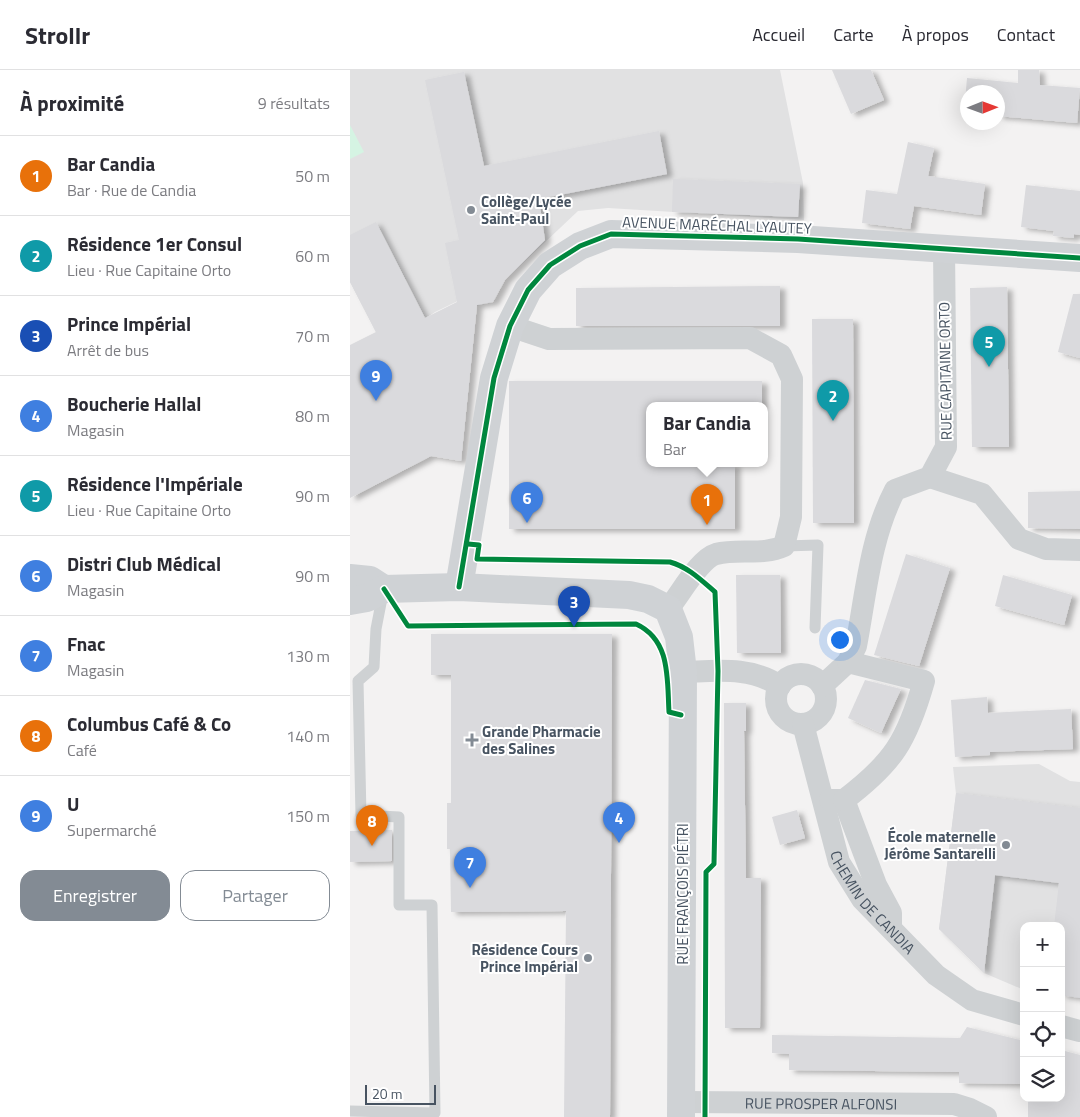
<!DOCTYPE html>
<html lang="fr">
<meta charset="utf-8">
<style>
:root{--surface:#fff;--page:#f2f2f3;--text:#2b2b33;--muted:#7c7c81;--line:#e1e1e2;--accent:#838b94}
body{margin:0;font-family:"Titillium Web",sans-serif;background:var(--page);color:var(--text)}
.controls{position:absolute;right:15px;bottom:15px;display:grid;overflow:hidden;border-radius:10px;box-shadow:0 5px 20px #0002}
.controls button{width:45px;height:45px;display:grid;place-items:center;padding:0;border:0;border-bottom:1px solid var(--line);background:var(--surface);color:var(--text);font:25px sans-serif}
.compass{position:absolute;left:610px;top:15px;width:45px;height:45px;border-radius:50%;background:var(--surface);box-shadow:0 5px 20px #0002;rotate:89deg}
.scale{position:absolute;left:15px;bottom:12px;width:71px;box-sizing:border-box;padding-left:5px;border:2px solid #475361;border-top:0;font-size:14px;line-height:18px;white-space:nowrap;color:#475361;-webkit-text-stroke:4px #fff;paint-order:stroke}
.you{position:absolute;left:489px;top:569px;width:18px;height:18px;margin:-12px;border:4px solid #fff;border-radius:50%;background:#1a73e8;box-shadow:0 0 0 8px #1a73e833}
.badge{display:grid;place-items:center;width:32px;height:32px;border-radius:50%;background:var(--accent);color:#fff;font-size:16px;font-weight:700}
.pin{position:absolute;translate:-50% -41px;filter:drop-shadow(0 1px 2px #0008)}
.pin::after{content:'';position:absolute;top:26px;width:18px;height:15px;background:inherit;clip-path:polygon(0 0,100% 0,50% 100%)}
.popup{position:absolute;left:296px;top:332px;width:122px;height:65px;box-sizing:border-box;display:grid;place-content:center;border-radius:10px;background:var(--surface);filter:drop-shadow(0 1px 4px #0005);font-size:16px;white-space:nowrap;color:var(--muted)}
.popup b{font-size:19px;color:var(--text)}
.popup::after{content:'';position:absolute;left:50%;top:100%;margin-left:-10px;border:10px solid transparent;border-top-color:var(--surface)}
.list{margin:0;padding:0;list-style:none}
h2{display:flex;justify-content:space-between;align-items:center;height:65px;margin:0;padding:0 20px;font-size:21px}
h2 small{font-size:16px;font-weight:400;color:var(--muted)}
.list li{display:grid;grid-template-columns:32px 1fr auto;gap:15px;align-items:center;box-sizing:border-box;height:80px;padding:0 20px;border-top:1px solid var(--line)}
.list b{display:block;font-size:19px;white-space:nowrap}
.list p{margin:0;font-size:16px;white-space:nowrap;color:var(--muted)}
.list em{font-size:16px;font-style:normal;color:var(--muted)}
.actions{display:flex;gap:10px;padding:15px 20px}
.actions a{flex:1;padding:11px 0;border:1px solid var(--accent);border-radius:15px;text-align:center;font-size:18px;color:var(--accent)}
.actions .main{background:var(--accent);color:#fff}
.icon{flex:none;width:28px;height:28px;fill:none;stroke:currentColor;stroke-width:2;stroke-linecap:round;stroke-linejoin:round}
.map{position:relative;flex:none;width:730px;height:1047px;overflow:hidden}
header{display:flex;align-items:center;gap:30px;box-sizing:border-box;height:70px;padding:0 25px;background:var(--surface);border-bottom:1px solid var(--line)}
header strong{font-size:24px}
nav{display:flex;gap:28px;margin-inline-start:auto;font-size:18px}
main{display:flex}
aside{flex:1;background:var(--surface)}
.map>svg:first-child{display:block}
</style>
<header>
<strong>Strollr</strong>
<nav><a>Accueil</a><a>Carte</a><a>À propos</a><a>Contact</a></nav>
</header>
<main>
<aside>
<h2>À proximité<small>9 résultats</small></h2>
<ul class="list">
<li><span class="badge" style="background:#e8710a">1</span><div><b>Bar Candia</b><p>Bar · Rue de Candia</p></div><em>50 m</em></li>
<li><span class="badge" style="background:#0f9aa8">2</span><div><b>Résidence 1er Consul</b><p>Lieu · Rue Capitaine Orto</p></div><em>60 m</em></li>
<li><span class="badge" style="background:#1a4fb4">3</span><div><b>Prince Impérial</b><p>Arrêt de bus</p></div><em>70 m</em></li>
<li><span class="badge" style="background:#3f7fe0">4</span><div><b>Boucherie Hallal</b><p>Magasin</p></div><em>80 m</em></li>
<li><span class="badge" style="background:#0f9aa8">5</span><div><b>Résidence l'Impériale</b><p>Lieu · Rue Capitaine Orto</p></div><em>90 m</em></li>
<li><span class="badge" style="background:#3f7fe0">6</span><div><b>Distri Club Médical</b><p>Magasin</p></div><em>90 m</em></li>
<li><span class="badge" style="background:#3f7fe0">7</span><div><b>Fnac</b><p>Magasin</p></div><em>130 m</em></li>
<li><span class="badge" style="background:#e8710a">8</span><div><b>Columbus Café &amp; Co</b><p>Café</p></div><em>140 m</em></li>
<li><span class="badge" style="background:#3f7fe0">9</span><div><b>U</b><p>Supermarché</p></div><em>150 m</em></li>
</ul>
<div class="actions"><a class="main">Enregistrer</a><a>Partager</a></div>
</aside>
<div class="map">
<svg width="730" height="1047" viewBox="0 0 730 1047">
<defs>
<filter id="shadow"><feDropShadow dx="5.5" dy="3" stdDeviation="2.5" flood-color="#0004"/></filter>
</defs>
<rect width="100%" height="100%" fill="#f3f2f2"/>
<g fill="#e1e1e2">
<path d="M 0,0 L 430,0 L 453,113 L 454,150 L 258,138 L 228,141 L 155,210 L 143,232 L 122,237 L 116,227 L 85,242 L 34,278 L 0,212 Z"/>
<path d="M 689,694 L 720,711 L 730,712 L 730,928 L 711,925 L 711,856 L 674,856 L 674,920 L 634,903 L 589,859 L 606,724 L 603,697 Z"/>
</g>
<path fill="#d5f4e3" d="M 0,55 L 14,82 L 0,89 Z"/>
<g fill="#dadadd" filter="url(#shadow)">
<path d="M 482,0 L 521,0 L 534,30 L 501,44 Z"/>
<path d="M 668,0 L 689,0 L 690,15 L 730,18 L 727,53 L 648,46 L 648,22 L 618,22 L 618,44 L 614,43 L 617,8 L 668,13 Z"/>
<path d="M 114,2 L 134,96 L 309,61 L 317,104 L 189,129 L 195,170 L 155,210 L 143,232 L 127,235 L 111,391 L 81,386 L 0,428 L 0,275 L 26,262 L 0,212 L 0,165 L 26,152 L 75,248 L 107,232 L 95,173 L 109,170 L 75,10 Z"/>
<path d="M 558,72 L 584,78 L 578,106 L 635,114 L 631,145 L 564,136 L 560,159 L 512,153 L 516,120 L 547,124 Z"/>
<path d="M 323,109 L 450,114 L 448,147 L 322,142 Z"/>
<path d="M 676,115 L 730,121 L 730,165 L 724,164 L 724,168 L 703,166 L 704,161 L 671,157 Z"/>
<path d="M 430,216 L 430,256 L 226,256 L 226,218 Z"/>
<path d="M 657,217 L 659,377 L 622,377 L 620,218 Z"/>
<path d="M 723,224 L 730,224 L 730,288 L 708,282 Z"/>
<path d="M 462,249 L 503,249 L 504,453 L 463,453 Z"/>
<path d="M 159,311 L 412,311 L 412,336 L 300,336 L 300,394 L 385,394 L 385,459 L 159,459 Z"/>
<path d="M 730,421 L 730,459 L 678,458 L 678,422 Z"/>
<path d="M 556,484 L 600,498 L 569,596 L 524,585 Z"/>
<path d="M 386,505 L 430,505 L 431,583 L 387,583 Z"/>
<path d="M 653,505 L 722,525 L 714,555 L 645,536 Z"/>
<path d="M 81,564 L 262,564 L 260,1047 L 214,1047 L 216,841 L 101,842 L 100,779 L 97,779 L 97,733 L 101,733 L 101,605 L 81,605 Z"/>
<path d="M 515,610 L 551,619 L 531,663 L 498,648 Z"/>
<path d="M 637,627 L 638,643 L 721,639 L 723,679 L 640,682 L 640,685 L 605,687 L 601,630 Z"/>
<path d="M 374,633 L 396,633 L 396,661 L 394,661 L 396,808 L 411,808 L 410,958 L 375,958 Z"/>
<path d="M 606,723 L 730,738 L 730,928 L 711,925 L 711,856 L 704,856 L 709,813 L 645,805 L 634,903 L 589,859 Z"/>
<path d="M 447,740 L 455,768 L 430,775 L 422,747 Z"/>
<path d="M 42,760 L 42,791 L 0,792 L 0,761 Z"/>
<path d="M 617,957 L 674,971 L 674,1014 L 609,1013 L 609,1002 L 439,1000 L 439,984 L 422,983 L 422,965 L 610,968 Z"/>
<path d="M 711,980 L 730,985 L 730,1047 L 678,1047 L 678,1028 L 711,1028 Z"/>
</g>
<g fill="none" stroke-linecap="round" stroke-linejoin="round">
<g stroke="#ced1d3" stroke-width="11">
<path d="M 434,476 L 468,475 L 465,558"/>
<path d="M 0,1041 L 85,1043 L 82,835 L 49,835 L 49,747 L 11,745 L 8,611 L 24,597 L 26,559 L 33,523"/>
</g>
<g stroke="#ced1d3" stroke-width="22">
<path d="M 160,256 L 199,269 L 400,268 L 431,285 L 442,309 L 441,447 L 434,476 C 412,486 389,478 366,484 C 349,489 330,525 318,539"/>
<path d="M 580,407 L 632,424 L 669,469 L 696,479 L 730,480"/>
<path d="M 333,602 C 367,601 400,596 430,616"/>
<circle cx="451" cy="629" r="25"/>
<path d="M 472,616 L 498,592 L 506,576 C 516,524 520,468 545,420 L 580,407 L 596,377 L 594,178"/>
<path id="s1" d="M 453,654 L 489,792 L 512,829 L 586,905 L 622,930 L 674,945"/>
<path d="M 480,730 L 494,730 L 526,815 L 541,843 L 541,855"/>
<path d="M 494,730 C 543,693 557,671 574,611 L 498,592"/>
<path d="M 711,956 L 730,961"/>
<path id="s2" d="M 332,1032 L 604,1034 L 620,1039 L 636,1047"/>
</g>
<g stroke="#cfd2d5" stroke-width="28">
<path d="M 0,508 L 20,510 L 34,519"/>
<path d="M 109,517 L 144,308 L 160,256 L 178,220 L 200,195 L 230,176 L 261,164 L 297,165 L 448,169 L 730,188"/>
<path d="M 0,531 L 17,528 L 34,519 L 109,517 L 279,525 L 298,529 L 318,539 L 329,567 L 333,602 L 331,1047"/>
</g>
<g stroke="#fff" stroke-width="8">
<g id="cycleway">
<path d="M 118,474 L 129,475 L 127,489 L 320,492 C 338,497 351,510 365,522 L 368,601 L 364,794 L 356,802 L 355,1047"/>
<path d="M 109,517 L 144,308 L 160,256 L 178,220 L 200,195 L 230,176 L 261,164 L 297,165 L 448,169 L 730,188"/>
<path d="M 34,519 L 58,556 L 286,554 C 321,570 317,609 319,642 L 331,645"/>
</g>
</g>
<use href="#cycleway" stroke="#00873e" stroke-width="5"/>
</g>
<g fill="#838b94" stroke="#fff" stroke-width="2">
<circle cx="121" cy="140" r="5"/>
<path d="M119.5 662.5h5v5h5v5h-5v5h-5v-5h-5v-5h5z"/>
<circle cx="656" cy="775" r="5"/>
<circle cx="238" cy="888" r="5"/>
</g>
<g text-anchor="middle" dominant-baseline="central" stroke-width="4" stroke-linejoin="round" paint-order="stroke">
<g font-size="15" font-weight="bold" fill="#475361" stroke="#fff" text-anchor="start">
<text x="131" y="131">Collège/Lycée<tspan x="131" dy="17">Saint-Paul</tspan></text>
<text x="132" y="661">Grande Pharmacie<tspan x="132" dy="17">des Salines</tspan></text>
<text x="646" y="766" text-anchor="end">École maternelle<tspan x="646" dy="17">Jérôme Santarelli</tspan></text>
<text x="228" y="879" text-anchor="end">Résidence Cours<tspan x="228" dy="17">Prince Impérial</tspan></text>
</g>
<g font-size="15" fill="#475361" stroke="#fff">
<text transform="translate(367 155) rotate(2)">AVENUE MARÉCHAL LYAUTEY</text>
<text transform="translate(595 301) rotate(-91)">RUE CAPITAINE ORTO</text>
<text transform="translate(332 824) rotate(-90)">RUE FRANÇOIS PIÉTRI</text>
<text stroke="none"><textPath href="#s1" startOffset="195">CHEMIN DE CANDIA</textPath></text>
<text stroke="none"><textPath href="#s2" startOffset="139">RUE PROSPER ALFONSI</textPath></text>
</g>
</g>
</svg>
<div class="controls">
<button>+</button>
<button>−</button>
<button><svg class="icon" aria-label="locate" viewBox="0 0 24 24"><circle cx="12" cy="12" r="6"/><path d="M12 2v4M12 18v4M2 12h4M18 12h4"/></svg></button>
<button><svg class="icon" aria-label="layers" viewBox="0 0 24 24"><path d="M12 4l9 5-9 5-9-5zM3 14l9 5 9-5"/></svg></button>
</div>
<svg class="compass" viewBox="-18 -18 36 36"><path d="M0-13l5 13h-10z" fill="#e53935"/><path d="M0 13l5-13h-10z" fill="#7c7c81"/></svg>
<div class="scale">20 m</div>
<div class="you"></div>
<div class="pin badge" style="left:357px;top:455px;background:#e8710a">1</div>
<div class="popup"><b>Bar Candia</b>Bar</div>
<div class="pin badge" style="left:483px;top:351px;background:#0f9aa8">2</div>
<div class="pin badge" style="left:224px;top:557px;background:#1a4fb4">3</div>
<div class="pin badge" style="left:269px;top:773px;background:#3f7fe0">4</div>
<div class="pin badge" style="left:639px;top:297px;background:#0f9aa8">5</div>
<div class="pin badge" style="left:177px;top:453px;background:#3f7fe0">6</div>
<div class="pin badge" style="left:120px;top:818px;background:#3f7fe0">7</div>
<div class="pin badge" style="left:22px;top:776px;background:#e8710a">8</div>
<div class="pin badge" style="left:26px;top:331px;background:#3f7fe0">9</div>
</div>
</main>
